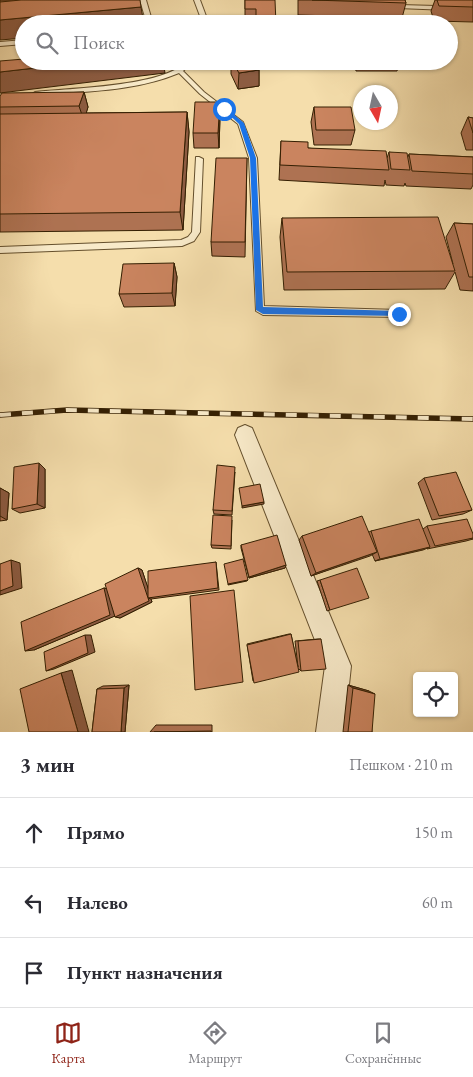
<!DOCTYPE html>
<html lang="ru">
<meta charset="utf-8">
<style>
:root{--surface:#fff;--page:#f2f2f3;--text:#2b2b33;--muted:#7c7c81;--line:#e1e1e2;--accent:#8f2418}
body{margin:0;font-family:"EB Garamond",serif;background:var(--page);color:var(--text)}
.controls{position:absolute;right:15px;bottom:15px;display:grid;overflow:hidden;border-radius:5px;box-shadow:0 1px 4px #0004}
.controls button{width:45px;height:45px;display:grid;place-items:center;padding:0;border:0;border-bottom:1px solid var(--line);background:var(--surface);color:var(--text);font:25px sans-serif}
.compass{position:absolute;left:353px;top:85px;width:45px;height:45px;border-radius:50%;background:var(--surface);box-shadow:0 1px 4px #0004;rotate:171deg}
.stop{position:absolute;width:15px;height:15px;margin:-11px;border:4px solid #1a73e8;border-radius:50%;background:#fff}
.stop.end{background:#1a73e8;border-color:#fff;box-shadow:0 1px 5px #0008}
.list{margin:0;padding:0;list-style:none}
h2{display:flex;justify-content:space-between;align-items:center;height:65px;margin:0;padding:0 20px;font-size:21px}
h2 small{font-size:16px;font-weight:400;color:var(--muted)}
.list li{display:grid;grid-template-columns:32px 1fr auto;gap:15px;align-items:center;box-sizing:border-box;height:70px;padding:0 20px;border-top:1px solid var(--line)}
.list b{display:block;font-size:19px;white-space:nowrap}
.list em{font-size:16px;font-style:normal;color:var(--muted)}
.icon{flex:none;width:28px;height:28px;fill:none;stroke:currentColor;stroke-width:2;stroke-linecap:round;stroke-linejoin:round}
.map{position:relative;flex:none;width:473px;height:732px;overflow:hidden}
.search{position:absolute;background:var(--surface);box-shadow:0 1px 4px #0004;left:15px;right:15px;top:15px;height:55px;display:flex;align-items:center;gap:12px;box-sizing:border-box;padding:0 18px;border-radius:28px;color:var(--muted);font-size:19px}
.sheet{height:275px;background:var(--surface)}
nav{display:flex;justify-content:space-around;align-items:center;box-sizing:border-box;height:70px;border-top:1px solid var(--line);background:var(--surface);font-size:14px;color:var(--muted)}
nav a{display:grid;justify-items:center;gap:2px}
nav .on{color:var(--accent)}
.map>svg:first-child{display:block}
</style>
<div class="map">
<svg width="473" height="732" viewBox="0 0 473 732">
<rect width="100%" height="100%" fill="#f5deac"/>
<filter id="stains"><feTurbulence type="fractalNoise" baseFrequency=".004" numOctaves="4"/><feColorMatrix values="0 0 0 0 .2 0 0 0 0 .09 0 0 0 0 .02 0 0 0 .5 -.17"/></filter>
<radialGradient id="worn" r=".72"><stop offset=".6" stop-color="#630" stop-opacity="0"/><stop offset="1" stop-color="#630" stop-opacity=".3"/></radialGradient>
<g fill="none" stroke-linecap="round" stroke-linejoin="round">
<g stroke="#644f2c" stroke-width="2">
<g id="service">
<path d="M 140,0 L 146,0 L 153,24 L 147,24 Z"/>
<path d="M 194,0 L 200,0 L 209,24 L 203,24 Z"/>
<path d="M 400,5 L 473,7 L 473,11 L 398,8 L 397,7 Z"/>
<path d="M 24,40 L 24,44 L 0,46 L 0,42 Z"/>
<path d="M 187,61 L 193,61 L 183,71 L 204,92 L 243,122 L 257,158 L 264,306 L 399,310 L 404,314 L 402,317 L 263,315 L 256,311 L 249,158 L 238,124 L 200,94 L 179,73 C 134,92 82,91 35,96 L 32,94 L 35,92 C 70,88 164,87 187,61 Z"/>
<path d="M 196,157 L 199,157 L 203,159 L 200,232 L 194,241 L 182,246 L 0,253 L 0,247 L 181,240 L 188,237 L 192,232 Z"/>
</g>
</g>
<g stroke="#644f2c" stroke-width="2">
<path id="minor" d="M 245,425 L 252,428 L 351,666 L 344,732 L 316,732 L 325,666 L 235,435 L 238,428 Z"/>
</g>
<use href="#service" fill="#f8eac9" fill-rule="evenodd"/>
<use href="#minor" fill="#f8eac9" fill-rule="evenodd"/>
<g stroke="#341f02" stroke-width="5.5">
<path id="rail" d="M 0,415 L 67,410 L 473,419"/>
</g>
<use href="#rail" stroke="#f8eac9" stroke-width="4" stroke-dasharray="11" stroke-linecap="butt"/>
</g>
<g fill="#ae7252" stroke="#341f02">
<path d="M 245,0 L 276,24 L 245,24 Z"/>
<path d="M 298,0 L 405,0 L 406,3 L 402,18 L 298,15 Z"/>
<path d="M 435,0 L 473,0 L 473,22 L 434,21 L 431,11 Z"/>
<path d="M 228,61 L 254,61 L 259,70 L 259,86 L 238,89 L 231,74 L 231,70 L 228,64 Z"/>
<path d="M 354,61 L 400,61 L 397,71 L 356,71 Z"/>
<path d="M 84,92 L 88,107 L 86,113 L 187,112 L 189,132 L 183,230 L 0,232 L 0,96 Z"/>
<path d="M 220,102 L 220,117 L 219,148 L 194,148 L 193,133 Z"/>
<path d="M 314,107 L 355,130 L 351,145 L 314,145 L 311,122 Z"/>
<path d="M 468,117 L 473,118 L 473,150 L 466,150 L 461,133 Z"/>
<path d="M 281,141 L 308,148 L 387,158 L 389,152 L 408,157 L 409,154 L 473,157 L 473,185 L 471,189 L 406,186 L 405,183 L 404,186 L 386,185 L 385,180 L 384,186 L 279,180 Z"/>
<path d="M 247,158 L 245,257 L 212,256 L 211,242 Z"/>
<path d="M 282,218 L 453,264 L 446,237 L 454,223 L 473,224 L 473,291 L 460,290 L 455,272 L 445,289 L 284,290 L 280,237 Z"/>
<path d="M 174,263 L 177,277 L 175,306 L 124,307 L 119,294 Z"/>
<path d="M 39,463 L 45,469 L 45,508 L 20,513 L 12,509 Z"/>
<path d="M 235,472 L 232,515 L 214,514 L 213,510 Z"/>
<path d="M 424,478 L 472,510 L 463,514 L 432,520 L 418,483 Z"/>
<path d="M 0,488 L 9,493 L 7,520 L 0,521 Z"/>
<path d="M 232,520 L 231,549 L 212,548 L 211,545 Z"/>
<path d="M 427,526 L 473,539 L 466,541 L 427,549 L 427,548 L 375,561 L 372,554 L 311,576 L 299,540 L 302,536 L 369,532 L 371,531 L 423,529 Z"/>
<path d="M 241,545 L 286,565 L 285,568 L 249,578 L 241,548 Z"/>
<path d="M 216,562 L 219,590 L 151,599 L 152,602 L 120,618 L 114,616 L 34,650 L 104,588 L 107,589 L 138,568 L 142,570 L 148,589 Z"/>
<path d="M 320,580 L 330,610 L 327,611 L 317,581 Z"/>
<path d="M 289,634 L 291,634 L 298,667 L 295,641 L 318,639 L 321,639 L 301,671 L 299,669 L 253,681 L 247,644 Z"/>
<path d="M 129,685 L 125,732 L 92,732 L 97,689 L 103,686 Z"/>
<path d="M 348,685 L 369,691 L 372,732 L 343,732 Z"/>
<path d="M 156,725 L 212,725 L 212,732 L 150,732 Z"/>
</g>
<g fill="#8d5c42" stroke="#341f02">
<path d="M 0,0 L 139,0 L 0,16 Z"/>
<path d="M 141,7 L 144,24 L 24,24 L 24,38 L 0,40 L 0,20 Z"/>
<path d="M 97,61 L 163,61 L 165,73 L 0,93 L 0,72 Z"/>
<path d="M 259,70 L 259,86 L 238,89 L 239,73 Z"/>
<path d="M 84,92 L 88,107 L 84,121 L 79,106 Z"/>
<path d="M 220,102 L 220,117 L 219,148 L 218,133 Z"/>
<path d="M 187,112 L 189,132 L 183,230 L 180,212 Z"/>
<path d="M 174,263 L 177,277 L 175,306 L 172,293 Z"/>
<path d="M 39,463 L 45,469 L 45,508 L 37,504 Z"/>
<path d="M 0,488 L 9,493 L 7,520 L 0,516 Z"/>
<path d="M 264,502 L 264,504 L 242,508 L 242,506 Z"/>
<path d="M 430,547 L 423,550 L 375,561 L 380,559 Z"/>
<path d="M 377,552 L 370,556 L 311,576 L 316,573 Z"/>
<path d="M 11,560 L 20,563 L 22,588 L 0,595 L 0,591 Z"/>
<path d="M 286,565 L 285,568 L 249,578 L 249,577 Z"/>
<path d="M 138,568 L 142,570 L 151,597 L 148,598 L 151,599 L 152,602 L 120,618 L 115,617 Z"/>
<path d="M 248,580 L 247,581 L 228,585 L 228,584 Z"/>
<path d="M 104,588 L 109,589 L 115,616 L 34,650 L 25,651 Z"/>
<path d="M 85,635 L 91,635 L 95,652 L 54,669 L 46,671 Z"/>
<path d="M 72,670 L 89,732 L 78,732 L 61,673 Z"/>
<path d="M 129,685 L 125,732 L 121,732 L 124,688 Z"/>
<path d="M 348,685 L 369,691 L 375,694 L 353,688 Z"/>
</g>
<g fill="#ca845f" stroke="#341f02">
<path d="M 21,0 L 140,0 L 141,7 L 0,20 L 0,2 Z"/>
<path d="M 245,0 L 275,0 L 276,24 L 246,24 L 247,16 L 256,16 L 256,9 L 245,9 Z"/>
<path d="M 312,0 L 405,0 L 406,3 Z"/>
<path d="M 437,0 L 473,0 L 473,7 L 439,6 Z"/>
<path d="M 24,59 L 24,61 L 97,61 L 0,72 L 0,61 Z"/>
<path d="M 232,61 L 254,61 L 259,70 L 239,73 Z"/>
<path d="M 84,92 L 79,106 L 0,107 L 0,96 L 2,93 Z"/>
<path d="M 195,102 L 220,102 L 218,133 L 193,133 Z"/>
<path d="M 314,107 L 351,107 L 355,130 L 316,130 Z"/>
<path d="M 187,112 L 180,212 L 0,214 L 0,114 Z"/>
<path d="M 468,117 L 473,118 L 473,133 Z"/>
<path d="M 281,141 L 308,142 L 308,148 L 386,151 L 389,170 L 280,165 Z"/>
<path d="M 389,152 L 407,153 L 410,170 L 391,169 Z"/>
<path d="M 409,154 L 473,157 L 473,174 L 412,171 Z"/>
<path d="M 216,158 L 247,158 L 245,242 L 211,242 Z"/>
<path d="M 438,217 L 455,271 L 287,272 L 282,218 Z"/>
<path d="M 454,223 L 473,224 L 473,277 L 469,277 Z"/>
<path d="M 174,263 L 172,293 L 119,294 L 123,264 Z"/>
<path d="M 39,463 L 37,504 L 12,509 L 14,467 Z"/>
<path d="M 217,465 L 235,467 L 232,511 L 213,510 Z"/>
<path d="M 456,472 L 472,510 L 439,516 L 424,478 Z"/>
<path d="M 260,484 L 264,502 L 242,506 L 239,488 Z"/>
<path d="M 213,515 L 232,516 L 231,546 L 211,545 Z"/>
<path d="M 362,516 L 377,552 L 316,573 L 302,536 Z"/>
<path d="M 419,519 L 430,547 L 380,559 L 371,531 Z"/>
<path d="M 467,519 L 473,534 L 473,538 L 435,546 L 427,526 Z"/>
<path d="M 277,535 L 286,565 L 249,577 L 241,545 Z"/>
<path d="M 243,559 L 248,580 L 228,584 L 224,564 Z"/>
<path d="M 11,560 L 13,586 L 0,591 L 0,564 Z"/>
<path d="M 216,562 L 218,588 L 148,598 L 148,571 Z"/>
<path d="M 138,568 L 149,601 L 115,617 L 105,584 Z"/>
<path d="M 357,568 L 369,598 L 330,610 L 320,580 Z"/>
<path d="M 104,588 L 110,615 L 25,651 L 21,622 Z"/>
<path d="M 234,590 L 243,682 L 195,690 L 190,596 Z"/>
<path d="M 291,634 L 299,672 L 254,683 L 247,645 Z"/>
<path d="M 85,635 L 88,653 L 46,671 L 44,652 Z"/>
<path d="M 321,639 L 326,669 L 301,671 L 298,641 Z"/>
<path d="M 61,673 L 78,732 L 29,732 L 20,689 Z"/>
<path d="M 124,688 L 121,732 L 92,732 L 97,689 Z"/>
<path d="M 353,688 L 375,694 L 372,732 L 348,732 Z"/>
<path d="M 211,731 L 211,732 L 154,732 Z"/>
</g>
<path fill="#1a73e8" d="M 222,108 L 226,108 L 244,123 L 256,158 L 263,307 L 399,311 L 403,314 L 402,316 L 263,314 L 256,310 L 250,158 L 239,124 Z"/>
<rect width="100%" height="100%" filter="url(#stains)"/>
<rect width="100%" height="100%" fill="url(#worn)"/>
</svg>
<div class="controls">
<button><svg class="icon" aria-label="locate" viewBox="0 0 24 24"><circle cx="12" cy="12" r="6"/><path d="M12 2v4M12 18v4M2 12h4M18 12h4"/></svg></button>
</div>
<svg class="compass" viewBox="-18 -18 36 36"><path d="M0-13l5 13h-10z" fill="#e53935"/><path d="M0 13l5-13h-10z" fill="#7c7c81"/></svg>
<div class="stop" style="left:224px;top:109px"></div>
<div class="stop end" style="left:399px;top:314px"></div>
<div class="search"><svg class="icon" aria-label="search" viewBox="0 0 24 24"><circle cx="10" cy="10" r="6"/><path d="M15 15l6 6"/></svg>Поиск</div>
</div>
<section class="sheet">
<h2>3 мин<small>Пешком · 210 m</small></h2>
<ul class="list">
<li><svg class="icon" aria-label="ahead" viewBox="0 0 24 24"><path d="M12 20V5M6 11l6-6 6 6"/></svg><div><b>Прямо</b></div><em>150 m</em></li>
<li><svg class="icon" aria-label="left" viewBox="0 0 24 24"><path d="M17 20v-9H6M10 6l-5 5 5 5"/></svg><div><b>Налево</b></div><em>60 m</em></li>
<li><svg class="icon" aria-label="arrive" viewBox="0 0 24 24"><path d="M6 21V4h12l-3 4 3 4H6"/></svg><div><b>Пункт назначения</b></div></li>
</ul>
</section>
<nav>
<a class="on"><svg class="icon" aria-label="map" viewBox="0 0 24 24"><path d="M3 6l6-2 6 2 6-2v14l-6 2-6-2-6 2zM9 4v14M15 6v14"/></svg>Карта</a>
<a><svg class="icon" aria-label="directions" viewBox="0 0 24 24"><path d="M12 3l9 9-9 9-9-9zM9 14v-3h6M13 9l2 2-2 2"/></svg>Маршрут</a>
<a><svg class="icon" aria-label="saved" viewBox="0 0 24 24"><path d="M7 4h10v16l-5-4-5 4z"/></svg>Сохранённые</a>
</nav>
